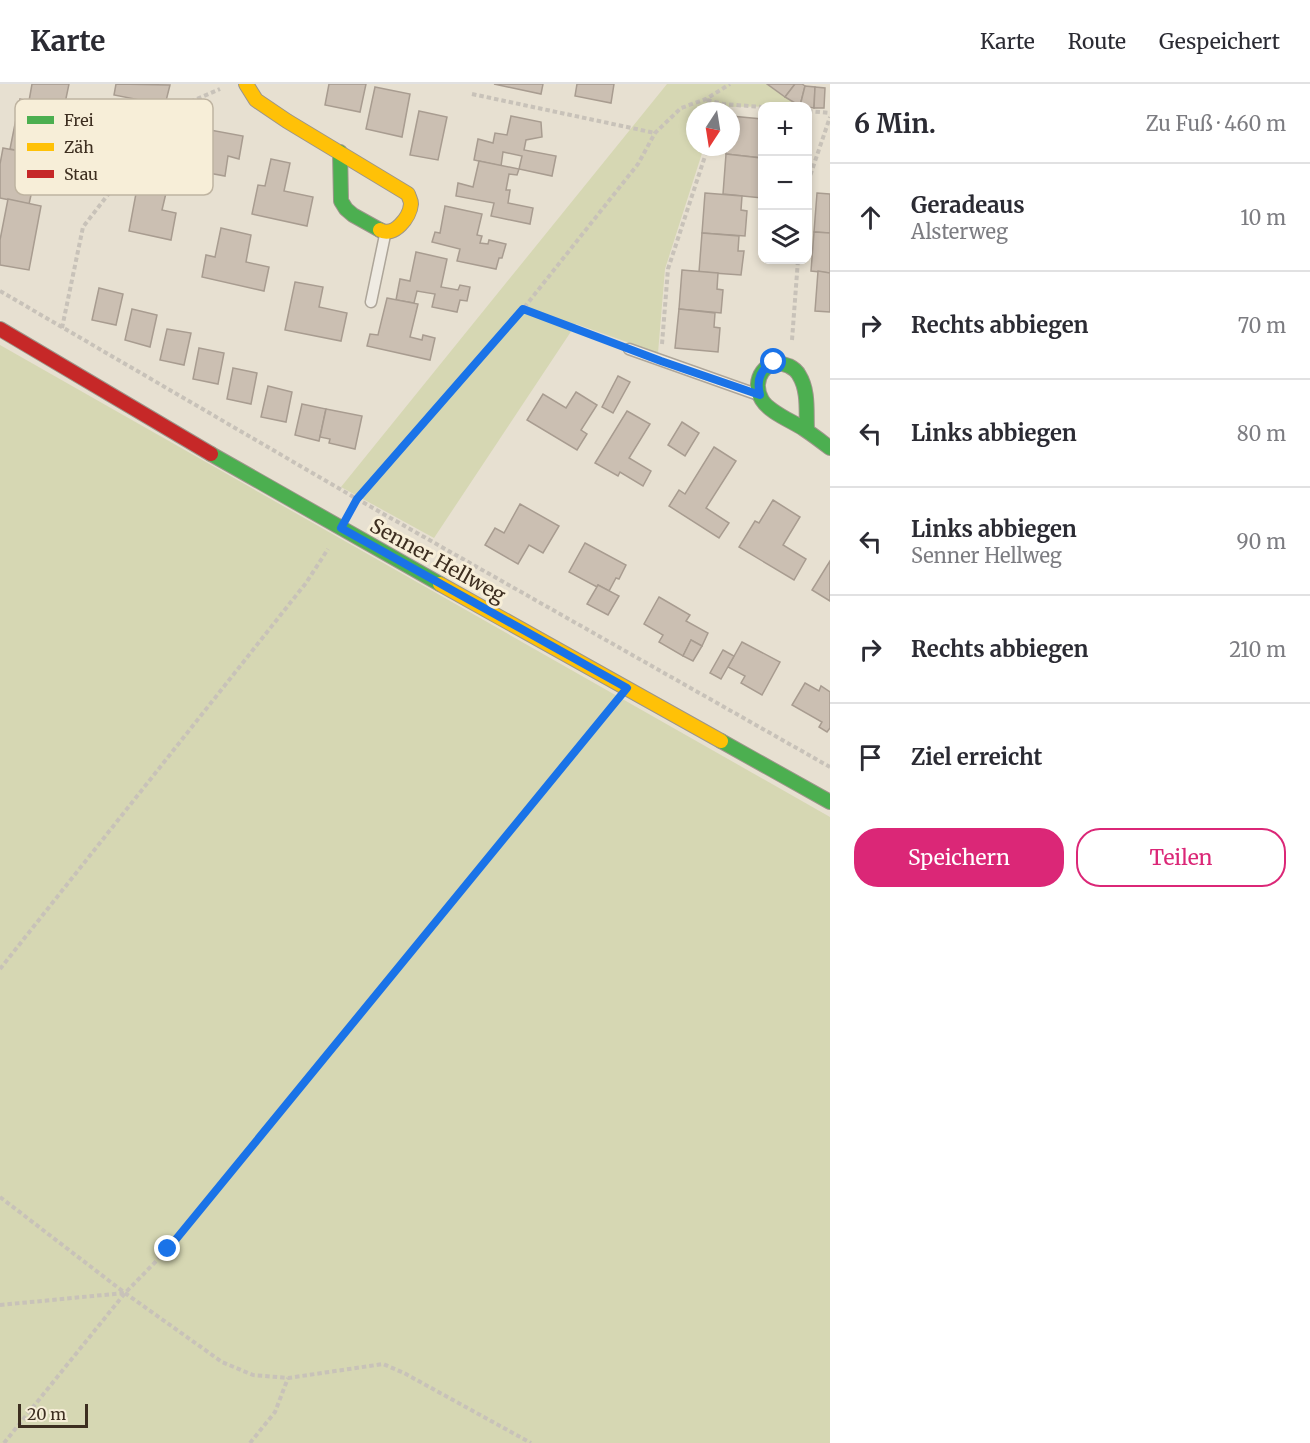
<!DOCTYPE html>
<html lang="de">
<meta charset="utf-8">
<style>
:root{--surface:#fff;--page:#f7f7f7;--text:#2b2b33;--muted:#7c7c81;--line:#e1e1e2;--accent:#db2777}
body{margin:0;font-family:Merriweather,serif;background:var(--page);color:var(--text)}
.controls{position:absolute;right:18px;top:18px;display:grid;overflow:hidden;border-radius:12px;box-shadow:0 3px 9px #0003}
.controls button{width:54px;height:54px;display:grid;place-items:center;padding:0;border:0;border-bottom:2px solid var(--line);background:var(--surface);color:var(--text);font:30px sans-serif}
.compass{position:absolute;left:686px;top:18px;width:54px;height:54px;border-radius:50%;background:var(--surface);box-shadow:0 3px 9px #0003;rotate:192deg}
.scale{position:absolute;left:18px;bottom:15px;width:70px;box-sizing:border-box;padding-left:6px;border:3px solid #3d2e20;border-top:0;font-size:16px;line-height:21px;white-space:nowrap;color:#3d2e20;-webkit-text-stroke:4px #f7eed8;paint-order:stroke}
.stop{position:absolute;width:18px;height:18px;margin:-14px;border:4px solid #1a73e8;border-radius:50%;background:#fff}
.stop.end{background:#1a73e8;border-color:#fff;box-shadow:0 2px 6px #0008}
.list{margin:0;padding:0;list-style:none}
h2{display:flex;justify-content:space-between;align-items:center;height:78px;margin:0;padding:0 24px;font-size:26px}
h2 small{font-size:20px;font-weight:400;color:var(--muted)}
.list li{display:grid;grid-template-columns:39px 1fr auto;gap:18px;align-items:center;box-sizing:border-box;height:108px;padding:0 24px;border-top:2px solid var(--line)}
.list b{display:block;font-size:22px;white-space:nowrap}
.list p{margin:0;font-size:20px;white-space:nowrap;color:var(--muted)}
.list em{font-size:20px;font-style:normal;color:var(--muted)}
.actions{display:flex;gap:12px;padding:18px 24px}
.actions a{flex:1;padding:14px 0;border:2px solid var(--accent);border-radius:24px;text-align:center;font-size:21px;color:var(--accent)}
.actions .main{background:var(--accent);color:#fff}
.icon{flex:none;width:33px;height:33px;fill:none;stroke:currentColor;stroke-width:2;stroke-linecap:round;stroke-linejoin:round}
.map{position:relative;flex:none;width:830px;height:1359px;overflow:hidden}
header{display:flex;align-items:center;gap:36px;box-sizing:border-box;height:84px;padding:0 30px;background:var(--surface);border-bottom:2px solid var(--line)}
header strong{font-size:28px}
nav{display:flex;gap:33px;margin-inline-start:auto;font-size:21px}
main{display:flex}
aside{flex:1;background:var(--surface)}
.map>svg:first-child{display:block}
</style>
<header>
<strong>Karte</strong>
<nav><a>Karte</a><a>Route</a><a>Gespeichert</a></nav>
</header>
<main>
<div class="map">
<svg width="830" height="1359" viewBox="0 0 830 1359">
<rect width="100%" height="100%" fill="#e7e0d1"/>
<g fill="#d6d7b3">
<path d="M 667,0 L 767,0 L 798,22 L 718,23 L 716,27 L 695,27 L 695,63 L 704,63 L 665,185 L 658,269 L 576,240 L 434,454 L 341,403 Z"/>
<path d="M 0,261 L 830,733 L 830,1359 L 0,1359 Z"/>
</g>
<g fill="#cbbfb2" stroke="#a89c90" stroke-width="1.5">
<path d="M 32,0 L 69,0 L 64,24 L 29,17 Z"/>
<path d="M 116,0 L 170,1 L 165,21 L 114,11 Z"/>
<path d="M 329,0 L 366,0 L 360,28 L 325,21 Z"/>
<path d="M 494,0 L 543,0 L 541,10 Z"/>
<path d="M 577,0 L 614,0 L 611,19 L 575,12 Z"/>
<path d="M 767,0 L 795,0 L 785,13 Z"/>
<path d="M 795,0 L 802,0 L 805,2 L 800,22 L 785,13 Z"/>
<path d="M 805,2 L 815,3 L 814,24 L 800,22 Z"/>
<path d="M 375,3 L 410,10 L 402,53 L 366,45 Z"/>
<path d="M 815,3 L 825,4 L 824,24 L 814,24 Z"/>
<path d="M 20,15 L 55,23 L 45,72 L 10,65 Z"/>
<path d="M 419,27 L 447,33 L 438,76 L 410,71 Z"/>
<path d="M 511,32 L 541,38 L 542,53 L 526,56 L 524,66 L 556,72 L 552,92 L 519,85 L 522,72 L 503,68 L 501,82 L 474,76 L 478,55 L 493,59 L 495,49 L 507,51 Z"/>
<path d="M 731,32 L 762,35 L 762,74 L 726,70 L 727,63 L 731,63 Z"/>
<path d="M 183,41 L 243,52 L 239,75 L 228,72 L 225,92 L 176,83 Z"/>
<path d="M 3,64 L 40,71 L 29,120 L 0,114 L 0,80 Z"/>
<path d="M 726,70 L 761,74 L 760,90 L 762,90 L 762,114 L 723,110 Z"/>
<path d="M 271,75 L 290,79 L 284,107 L 313,113 L 307,142 L 252,130 L 258,101 L 265,102 Z"/>
<path d="M 479,77 L 519,85 L 517,91 L 509,90 L 506,106 L 510,106 L 508,119 L 533,124 L 530,140 L 491,132 L 494,119 L 456,112 L 458,99 L 473,103 Z"/>
<path d="M 137,104 L 166,109 L 162,126 L 176,129 L 171,156 L 129,147 Z"/>
<path d="M 705,109 L 742,112 L 741,126 L 747,127 L 745,152 L 702,149 Z"/>
<path d="M 817,109 L 830,110 L 830,149 L 814,148 Z"/>
<path d="M 8,115 L 41,122 L 29,186 L 0,181 L 0,156 Z"/>
<path d="M 445,122 L 482,130 L 477,151 L 482,152 L 480,159 L 488,160 L 489,156 L 506,160 L 502,174 L 499,174 L 496,185 L 457,177 L 460,165 L 432,158 L 435,148 L 440,149 Z"/>
<path d="M 221,144 L 251,151 L 246,178 L 269,183 L 264,207 L 202,193 L 206,171 L 215,173 Z"/>
<path d="M 814,148 L 830,149 L 830,189 L 811,187 Z"/>
<path d="M 702,149 L 739,152 L 738,167 L 744,167 L 741,191 L 699,188 Z"/>
<path d="M 416,168 L 447,175 L 441,203 L 458,206 L 460,201 L 470,203 L 467,217 L 460,216 L 457,228 L 432,223 L 435,210 L 417,207 L 414,219 L 396,216 L 400,195 L 410,197 Z"/>
<path d="M 682,186 L 718,189 L 717,205 L 723,206 L 721,229 L 679,225 Z"/>
<path d="M 818,187 L 830,189 L 830,228 L 815,227 Z"/>
<path d="M 295,198 L 323,203 L 319,223 L 347,229 L 341,257 L 285,246 Z"/>
<path d="M 99,204 L 123,210 L 116,241 L 92,236 Z"/>
<path d="M 387,214 L 418,220 L 410,253 L 422,256 L 423,251 L 435,254 L 430,276 L 367,262 L 370,250 L 378,251 Z"/>
<path d="M 132,225 L 157,231 L 150,263 L 125,256 Z"/>
<path d="M 679,225 L 715,229 L 714,243 L 720,244 L 718,268 L 675,264 Z"/>
<path d="M 167,245 L 191,249 L 184,281 L 160,276 Z"/>
<path d="M 199,264 L 224,269 L 218,300 L 193,295 Z"/>
<path d="M 233,284 L 257,289 L 251,320 L 227,315 Z"/>
<path d="M 618,292 L 630,298 L 613,329 L 602,323 Z"/>
<path d="M 268,302 L 292,308 L 286,338 L 261,333 Z"/>
<path d="M 576,308 L 597,321 L 581,346 L 587,350 L 577,366 L 527,336 L 543,310 L 566,324 Z"/>
<path d="M 302,320 L 326,325 L 319,357 L 295,351 Z"/>
<path d="M 326,325 L 362,332 L 355,365 L 329,359 L 330,355 L 320,353 Z"/>
<path d="M 627,327 L 650,340 L 629,374 L 651,387 L 643,402 L 620,388 L 618,392 L 595,379 Z"/>
<path d="M 682,338 L 699,349 L 685,372 L 668,361 Z"/>
<path d="M 714,363 L 736,377 L 706,424 L 729,439 L 719,454 L 669,422 L 679,406 L 685,410 Z"/>
<path d="M 773,416 L 800,433 L 783,461 L 806,475 L 794,496 L 739,463 L 755,437 L 759,439 Z"/>
<path d="M 520,420 L 559,442 L 543,469 L 529,461 L 518,480 L 485,461 L 495,444 L 504,449 Z"/>
<path d="M 585,459 L 626,481 L 619,495 L 616,494 L 609,507 L 598,501 L 597,503 L 569,488 Z"/>
<path d="M 830,477 L 830,517 L 812,506 Z"/>
<path d="M 598,501 L 619,512 L 608,531 L 587,520 Z"/>
<path d="M 659,513 L 690,531 L 686,537 L 708,549 L 702,562 L 691,556 L 683,572 L 659,558 L 663,551 L 644,540 Z"/>
<path d="M 691,556 L 702,562 L 693,577 L 683,572 Z"/>
<path d="M 742,558 L 780,578 L 762,611 L 741,599 L 745,592 L 728,583 Z"/>
<path d="M 723,566 L 734,572 L 721,595 L 710,589 Z"/>
<path d="M 805,599 L 819,607 L 821,602 L 830,608 L 830,644 L 827,648 L 819,643 L 822,638 L 792,621 Z"/>
</g>
<g fill="none" stroke-linecap="round" stroke-linejoin="round">
<g stroke="#ada599" stroke-width="13">
<g id="lane">
<path d="M 371,218 L 385,151"/>
<path d="M 629,265 L 756,310"/>
</g>
</g>
<g stroke="#9c958a" stroke-width="16">
<g id="fast">
<path d="M 340,68 L 341,117 L 346,125 L 353,131 L 380,146"/>
<path d="M 807,346 C 806,328 809,307 799,291 C 797,287 793,284 789,282 C 766,272 750,296 762,316 C 769,328 792,337 804,345 C 813,351 821,357 830,364"/>
<path d="M 211,370 L 440,500"/>
<path d="M 721,657 L 830,718"/>
</g>
</g>
<g stroke="#9c958a" stroke-width="16">
<g id="slow">
<path d="M 246,0 L 256,16 L 287,37 L 408,110 C 409,114 411,116 411,120 C 410,133 394,154 380,146"/>
<path d="M 440,500 L 721,657"/>
</g>
</g>
<g stroke="#9c958a" stroke-width="16">
<path id="jam" d="M 0,245 L 211,370"/>
</g>
<g stroke="#c8c2b9" stroke-width="4" stroke-dasharray="4.5 3" stroke-linecap="butt">
<path d="M 472,10 L 655,49"/>
<path d="M 707,16 L 723,20 L 762,23"/>
<path d="M 720,27 L 723,20"/>
<path d="M 808,27 L 830,29"/>
<path d="M 808,98 L 830,33"/>
<path d="M 0,207 L 357,415 L 830,683"/>
<path d="M 524,225 L 615,260"/>
<path d="M 62,244 L 83,143 L 174,25 L 220,5"/>
<path d="M 792,256 L 798,176"/>
<path d="M 662,260 L 668,185 L 708,63"/>
<path d="M 353,422 L 357,415 L 523,225 L 638,80 L 655,49 L 681,24 L 706,15 L 730,0"/>
<path d="M 0,885 L 306,499 L 328,465"/>
<path d="M 0,1113 L 125,1209 L 222,1278 L 253,1291 L 288,1294 L 383,1280 L 404,1289 L 531,1359"/>
<path d="M 0,1221 L 124,1209"/>
<path d="M 4,1359 L 125,1209 L 168,1165 L 611,625"/>
<path d="M 250,1359 L 275,1328 L 288,1294"/>
</g>
<use href="#lane" stroke="#efebe3" stroke-width="10"/>
<use href="#fast" stroke="#4caf50" stroke-width="14"/>
<use href="#slow" stroke="#ffc107" stroke-width="14"/>
<use href="#jam" stroke="#c62828" stroke-width="14"/>
</g>
<g fill="none" stroke-linecap="round" stroke-linejoin="round">
<path stroke="#1a73e8" stroke-width="8" d="M 168,1165 L 627,604 L 341,444 L 357,415 L 523,225 L 661,277 L 760,311 C 756,296 760,285 774,278"/>
</g>
<g text-anchor="middle" dominant-baseline="central" stroke-width="6" stroke-linejoin="round" paint-order="stroke">
<g font-size="20" fill="#3d2e20" stroke="#f7eed8">
<text transform="translate(438 476) rotate(29)">Senner Hellweg</text>
</g>
</g>
<rect x="15" y="15" width="198" height="96" rx="9" fill="#f7eed8" stroke="#bfb4a1" stroke-width="1.5"/>
<rect x="27" y="32" width="27" height="8" fill="#4caf50"/>
<rect x="27" y="59" width="27" height="8" fill="#ffc107"/>
<rect x="27" y="86" width="27" height="8" fill="#c62828"/>
<g font-size="16" fill="#3d2e20">
<text x="64" y="42">Frei</text>
<text x="64" y="69">Zäh</text>
<text x="64" y="96">Stau</text>
</g>
</svg>
<div class="controls">
<button>+</button>
<button>−</button>
<button><svg class="icon" aria-label="layers" viewBox="0 0 24 24"><path d="M12 4l9 5-9 5-9-5zM3 14l9 5 9-5"/></svg></button>
</div>
<svg class="compass" viewBox="-18 -18 36 36"><path d="M0-13l5 13h-10z" fill="#e53935"/><path d="M0 13l5-13h-10z" fill="#7c7c81"/></svg>
<div class="scale">20 m</div>
<div class="stop" style="left:774px;top:278px"></div>
<div class="stop end" style="left:168px;top:1165px"></div>
</div>
<aside>
<h2>6 Min.<small>Zu Fuß · 460 m</small></h2>
<ul class="list">
<li><svg class="icon" aria-label="ahead" viewBox="0 0 24 24"><path d="M12 20V5M6 11l6-6 6 6"/></svg><div><b>Geradeaus</b><p>Alsterweg</p></div><em>10 m</em></li>
<li><svg class="icon" aria-label="right" viewBox="0 0 24 24"><path d="M7 20v-9h11M14 6l5 5-5 5"/></svg><div><b>Rechts abbiegen</b></div><em>70 m</em></li>
<li><svg class="icon" aria-label="left" viewBox="0 0 24 24"><path d="M17 20v-9H6M10 6l-5 5 5 5"/></svg><div><b>Links abbiegen</b></div><em>80 m</em></li>
<li><svg class="icon" aria-label="left" viewBox="0 0 24 24"><path d="M17 20v-9H6M10 6l-5 5 5 5"/></svg><div><b>Links abbiegen</b><p>Senner Hellweg</p></div><em>90 m</em></li>
<li><svg class="icon" aria-label="right" viewBox="0 0 24 24"><path d="M7 20v-9h11M14 6l5 5-5 5"/></svg><div><b>Rechts abbiegen</b></div><em>210 m</em></li>
<li><svg class="icon" aria-label="arrive" viewBox="0 0 24 24"><path d="M6 21V4h12l-3 4 3 4H6"/></svg><div><b>Ziel erreicht</b></div></li>
</ul>
<div class="actions"><a class="main">Speichern</a><a>Teilen</a></div>
</aside>
</main>
